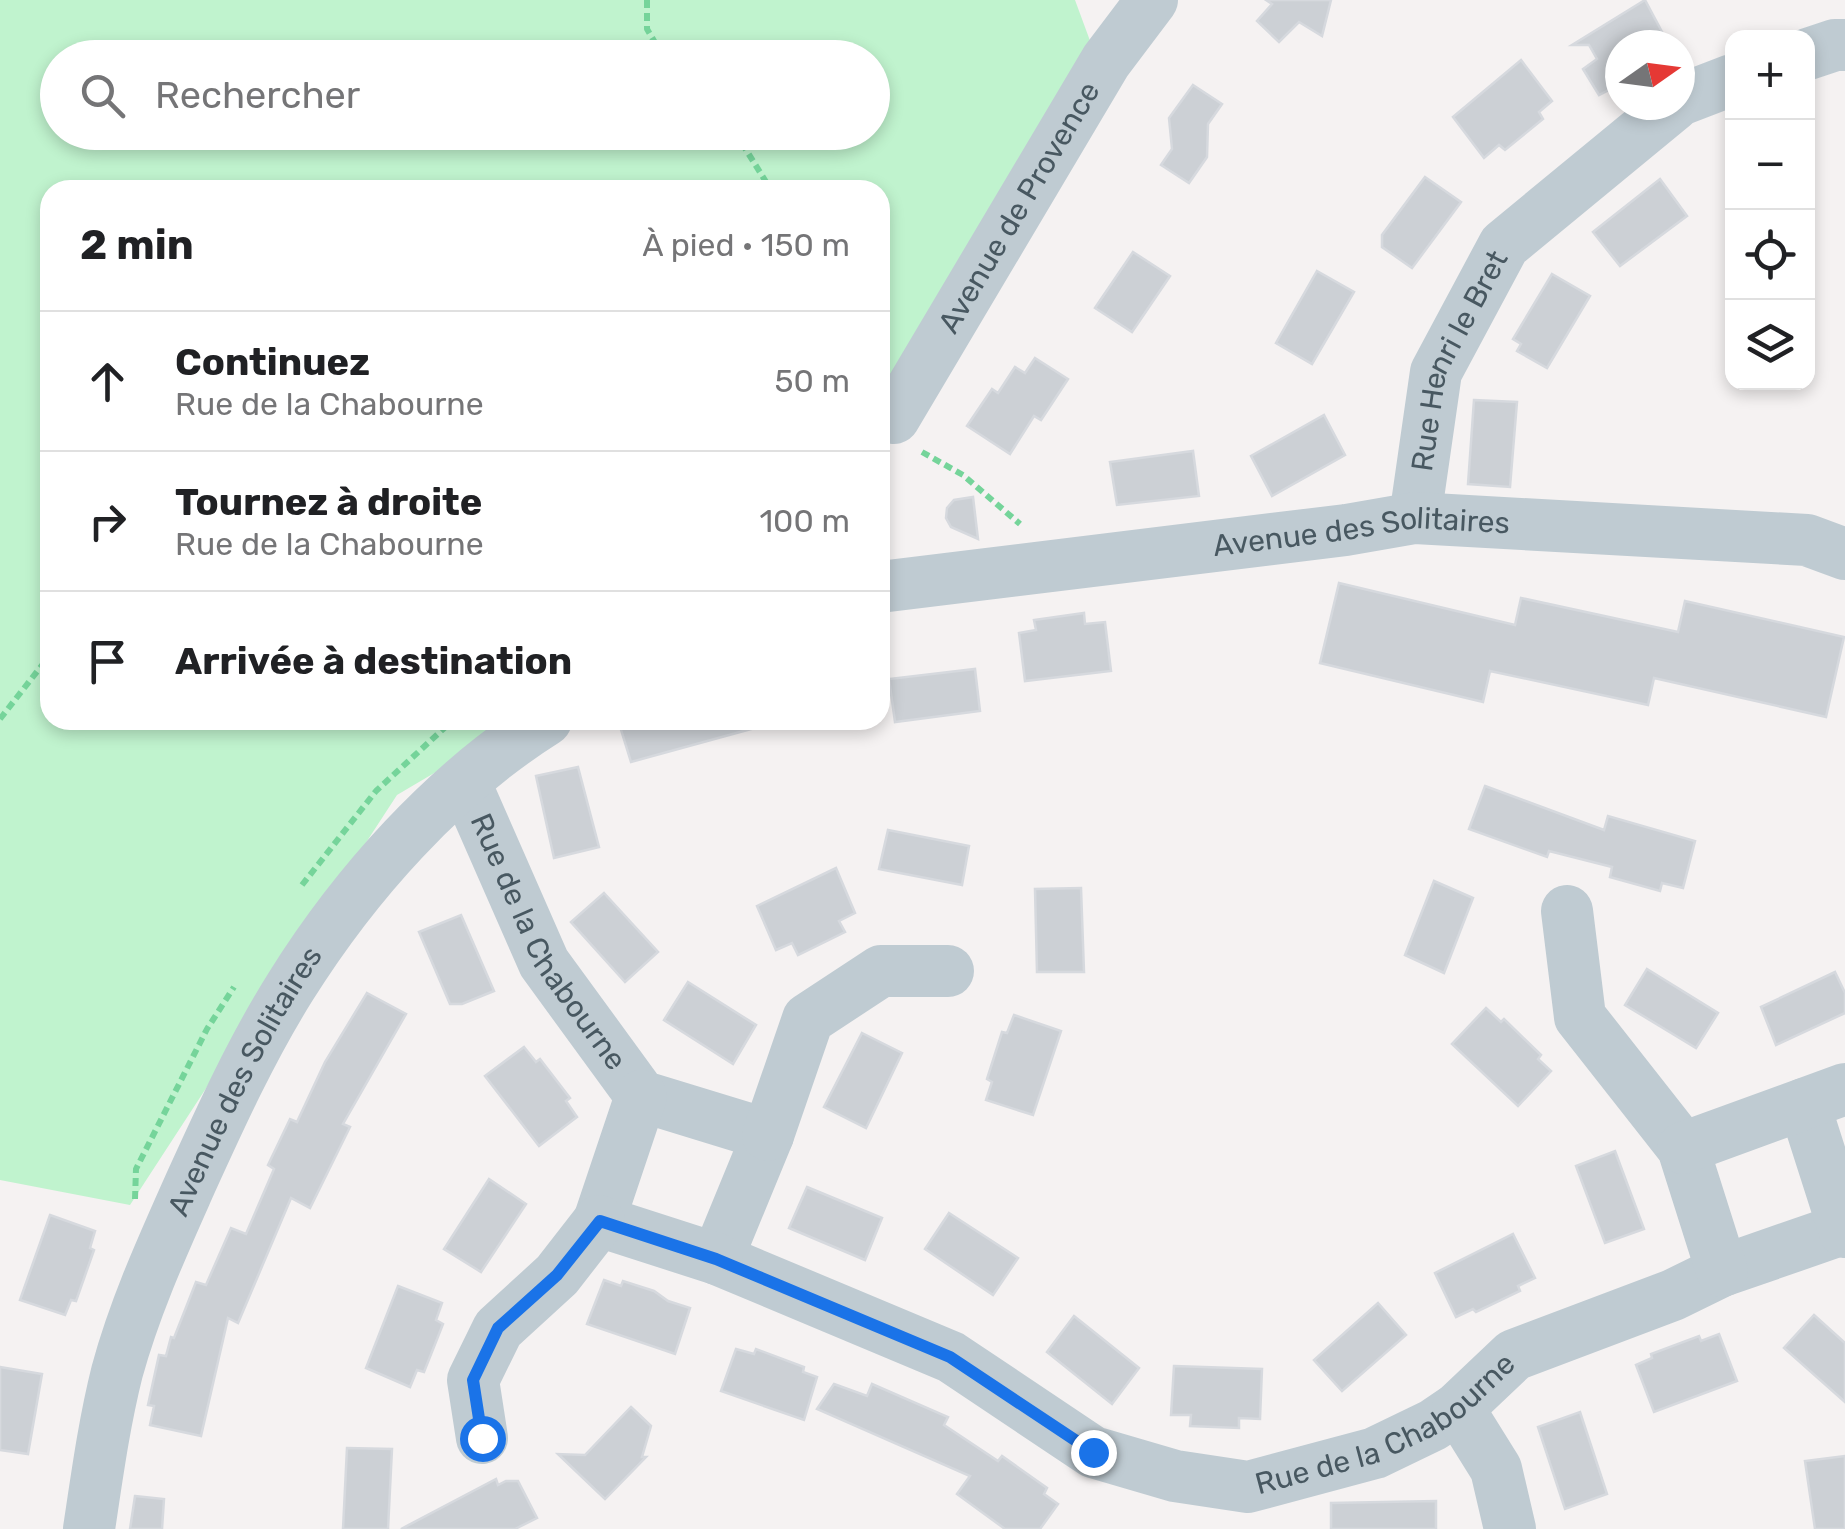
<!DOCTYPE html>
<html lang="fr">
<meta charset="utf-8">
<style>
:root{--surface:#fff;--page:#f2f2f2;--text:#202124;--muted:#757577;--line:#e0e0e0}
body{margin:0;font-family:Rubik,sans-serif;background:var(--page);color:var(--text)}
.controls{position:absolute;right:30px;top:30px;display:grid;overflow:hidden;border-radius:20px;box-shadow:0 5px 15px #0003}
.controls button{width:90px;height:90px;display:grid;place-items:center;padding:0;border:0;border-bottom:2px solid var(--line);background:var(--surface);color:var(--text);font:50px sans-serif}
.compass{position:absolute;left:1605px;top:30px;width:90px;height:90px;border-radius:50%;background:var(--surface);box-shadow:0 5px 15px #0003;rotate:76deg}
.stop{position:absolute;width:30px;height:30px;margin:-22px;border:8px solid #1a73e8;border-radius:50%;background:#fff}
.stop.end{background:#1a73e8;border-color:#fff;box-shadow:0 2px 10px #0008}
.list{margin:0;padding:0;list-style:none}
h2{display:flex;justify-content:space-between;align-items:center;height:130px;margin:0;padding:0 40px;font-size:42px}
h2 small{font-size:32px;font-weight:400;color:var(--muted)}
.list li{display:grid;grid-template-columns:65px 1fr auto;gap:30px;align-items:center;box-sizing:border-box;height:140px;padding:0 40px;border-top:2px solid var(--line)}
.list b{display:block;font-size:38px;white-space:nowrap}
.list p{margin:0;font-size:32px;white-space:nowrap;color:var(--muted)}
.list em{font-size:32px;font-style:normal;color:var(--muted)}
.icon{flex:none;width:55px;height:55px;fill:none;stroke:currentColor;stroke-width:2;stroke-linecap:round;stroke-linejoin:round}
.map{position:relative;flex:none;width:1845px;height:1529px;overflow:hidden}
.search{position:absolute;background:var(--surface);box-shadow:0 5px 15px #0003;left:40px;top:40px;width:850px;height:110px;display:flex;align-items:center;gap:25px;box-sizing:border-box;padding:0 35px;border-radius:55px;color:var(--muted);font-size:38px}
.panel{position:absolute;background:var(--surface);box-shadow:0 5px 15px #0003;left:40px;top:180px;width:850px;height:550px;border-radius:30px}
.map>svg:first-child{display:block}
</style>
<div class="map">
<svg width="1845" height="1529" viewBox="0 0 1845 1529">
<rect width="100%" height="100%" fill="#f5f2f2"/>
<path fill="#c0f3ce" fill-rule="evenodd" d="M 0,0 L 1075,0 L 1096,57 L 880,431 L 880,190 L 50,190 L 50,720 L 524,720 L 397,795 L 130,1205 L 0,1180 ZM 58,58 L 872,58 L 872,132 L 58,132 Z"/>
<g fill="#ccd0d5" stroke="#d6d9de" stroke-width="2.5">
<path d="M 1266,0 L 1331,0 L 1322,36 L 1299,22 L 1279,42 L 1257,21 L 1272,4 Z"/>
<path d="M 1645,0 L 1669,45 L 1620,45 L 1620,100 L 1613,88 L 1599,95 L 1583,69 L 1597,59 L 1589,45 L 1572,45 Z"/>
<path d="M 1521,60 L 1552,101 L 1539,112 L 1543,119 L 1505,150 L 1499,145 L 1484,158 L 1453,117 Z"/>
<path d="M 1193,85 L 1222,104 L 1208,124 L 1207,157 L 1189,183 L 1161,165 L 1172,149 L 1169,118 Z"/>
<path d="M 1425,177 L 1461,202 L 1412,268 L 1382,247 L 1382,235 Z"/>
<path d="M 1660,179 L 1687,216 L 1620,266 L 1593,232 Z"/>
<path d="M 1133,252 L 1170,276 L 1132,332 L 1095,308 Z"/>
<path d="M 1317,271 L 1354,292 L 1312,364 L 1276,343 Z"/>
<path d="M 1552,274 L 1590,296 L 1547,368 L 1517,351 L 1521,344 L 1513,339 Z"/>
<path d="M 1035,358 L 1068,379 L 1041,420 L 1034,416 L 1010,454 L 967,426 L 992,389 L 998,393 L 1015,367 L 1025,373 Z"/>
<path d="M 1474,400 L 1517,402 L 1510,487 L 1468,484 Z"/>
<path d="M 1324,415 L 1345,455 L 1272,496 L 1251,456 Z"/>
<path d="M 1193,451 L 1199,496 L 1117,505 L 1110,462 Z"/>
<path d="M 973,497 L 978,539 L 951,527 L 946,518 L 947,508 L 954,500 Z"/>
<path d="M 1339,583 L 1515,625 L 1521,598 L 1678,632 L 1685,601 L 1844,637 L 1826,717 L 1654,678 L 1648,705 L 1490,671 L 1483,702 L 1320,663 Z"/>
<path d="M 1084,613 L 1085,624 L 1105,622 L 1111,671 L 1025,681 L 1019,633 L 1036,630 L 1034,620 Z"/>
<path d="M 975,669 L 980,711 L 895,722 L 889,679 Z"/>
<path d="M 618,720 L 750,720 L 751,729 L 631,762 Z"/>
<path d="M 578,767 L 599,847 L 554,858 L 536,776 Z"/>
<path d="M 1485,786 L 1604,830 L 1608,816 L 1695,841 L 1683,888 L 1662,883 L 1660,891 L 1610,877 L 1612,867 L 1549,851 L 1547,857 L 1469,829 Z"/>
<path d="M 888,830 L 969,846 L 962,885 L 879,869 Z"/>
<path d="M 836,868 L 855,913 L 839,921 L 845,932 L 798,955 L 792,943 L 776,950 L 757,906 Z"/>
<path d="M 1434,881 L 1473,898 L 1444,973 L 1405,955 Z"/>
<path d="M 1081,888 L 1084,972 L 1037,972 L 1035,889 Z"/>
<path d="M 604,893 L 658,952 L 625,982 L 571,922 Z"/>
<path d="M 461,915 L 494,991 L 462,1004 L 450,1004 L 419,932 Z"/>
<path d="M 1647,969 L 1718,1013 L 1696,1048 L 1625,1005 Z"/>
<path d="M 1835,972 L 1845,993 L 1845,1013 L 1776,1045 L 1761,1007 Z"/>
<path d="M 688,982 L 756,1025 L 733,1064 L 664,1020 Z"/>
<path d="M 367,993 L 406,1014 L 343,1124 L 350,1127 L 310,1208 L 291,1198 L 238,1323 L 228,1318 L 201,1436 L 150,1425 L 154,1406 L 148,1405 L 159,1355 L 166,1356 L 171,1337 L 174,1338 L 196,1282 L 206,1285 L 231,1228 L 246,1234 L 274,1169 L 268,1165 L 290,1119 L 297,1122 L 325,1062 Z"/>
<path d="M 1486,1008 L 1501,1022 L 1504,1019 L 1541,1055 L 1538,1059 L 1551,1071 L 1518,1106 L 1452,1044 Z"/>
<path d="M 1014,1015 L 1061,1031 L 1033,1115 L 986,1100 L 992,1082 L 987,1079 L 1002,1032 L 1007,1033 Z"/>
<path d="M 862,1033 L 902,1053 L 866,1128 L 824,1107 Z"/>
<path d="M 524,1047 L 536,1062 L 540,1059 L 570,1098 L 566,1101 L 577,1117 L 539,1146 L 485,1076 Z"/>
<path d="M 1615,1151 L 1644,1229 L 1605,1243 L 1576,1166 Z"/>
<path d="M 489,1179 L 526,1204 L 481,1272 L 444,1249 Z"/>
<path d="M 807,1187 L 882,1218 L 865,1260 L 789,1228 Z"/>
<path d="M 949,1213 L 1018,1258 L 993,1295 L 925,1249 Z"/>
<path d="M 50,1215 L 95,1231 L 90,1248 L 94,1250 L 76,1301 L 71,1300 L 65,1315 L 20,1300 Z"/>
<path d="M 1513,1234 L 1535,1278 L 1518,1286 L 1520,1291 L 1476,1312 L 1473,1309 L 1456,1317 L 1435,1273 Z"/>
<path d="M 604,1280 L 621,1286 L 623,1281 L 654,1291 L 668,1301 L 690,1308 L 675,1354 L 587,1324 Z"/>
<path d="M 398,1286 L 442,1303 L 436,1320 L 443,1324 L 424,1372 L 417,1370 L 410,1387 L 366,1368 Z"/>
<path d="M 1378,1303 L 1406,1335 L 1342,1391 L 1314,1360 Z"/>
<path d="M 1814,1315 L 1845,1343 L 1845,1402 L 1784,1348 Z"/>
<path d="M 1074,1316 L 1139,1368 L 1112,1404 L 1047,1352 Z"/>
<path d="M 1719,1334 L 1737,1381 L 1654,1412 L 1636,1365 L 1652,1358 L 1651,1354 L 1699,1336 L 1701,1341 Z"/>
<path d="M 736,1349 L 754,1354 L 756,1349 L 804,1367 L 803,1372 L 817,1377 L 804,1420 L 721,1391 Z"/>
<path d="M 1174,1366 L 1262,1369 L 1260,1419 L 1239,1418 L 1239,1428 L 1190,1426 L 1191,1415 L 1171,1415 Z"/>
<path d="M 0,1367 L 42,1374 L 28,1454 L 0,1450 Z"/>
<path d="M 834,1384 L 867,1396 L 872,1384 L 948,1417 L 944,1425 L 998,1461 L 1002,1456 L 1047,1488 L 1044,1494 L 1058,1504 L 1040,1529 L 1005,1529 L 957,1494 L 970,1476 L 817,1409 Z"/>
<path d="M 631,1407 L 651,1426 L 642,1457 L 646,1457 L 605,1499 L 558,1454 L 585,1455 Z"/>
<path d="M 1580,1412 L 1607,1494 L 1565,1509 L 1538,1427 Z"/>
<path d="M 347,1448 L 392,1449 L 388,1529 L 343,1529 Z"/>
<path d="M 1845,1456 L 1845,1529 L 1815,1529 L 1805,1461 Z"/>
<path d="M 496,1479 L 498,1485 L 506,1481 L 518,1481 L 537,1518 L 515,1529 L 401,1529 Z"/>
<path d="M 135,1496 L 164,1499 L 162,1529 L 130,1529 Z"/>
<path d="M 1436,1501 L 1436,1529 L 1331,1529 L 1331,1503 Z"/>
</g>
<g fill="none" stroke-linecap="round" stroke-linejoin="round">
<g stroke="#75d49a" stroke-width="6" stroke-dasharray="8 5" stroke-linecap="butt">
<path d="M 647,0 L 647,29 L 664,58"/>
<path d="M 735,132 L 771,190"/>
<path d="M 922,452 L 963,475 L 1020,524"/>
<path d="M 0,719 L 50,655"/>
<path d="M 302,885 L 376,791 L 453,720"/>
<path d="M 135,1199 L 136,1169 L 207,1029 L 234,987"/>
</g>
<g stroke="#bfcbd2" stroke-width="52">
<path d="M 1808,54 L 1835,45 L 1845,45"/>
<path d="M 1680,100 L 1732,80"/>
<path id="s1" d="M 894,418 L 1106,61 L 1152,0"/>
<path id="s2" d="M 1415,518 L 1436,372 L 1504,245 L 1674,105"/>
<path id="s3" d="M 880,587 L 1346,530 L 1415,518 L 1807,540 L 1845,554"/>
<path id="s4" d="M 465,783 L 544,963 L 641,1096 L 768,1135 L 717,1259 L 951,1357 L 1093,1452 L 1175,1476 L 1248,1487 L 1375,1453 L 1433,1425 L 1458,1408 L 1514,1355 L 1673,1295 L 1722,1271 L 1843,1229"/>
<path d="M 1567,911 L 1580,1017 L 1683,1148 L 1722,1271"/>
<path d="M 641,1096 L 599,1221 L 717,1259"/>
<path d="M 1804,1104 L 1845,1232"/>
<path d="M 768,1135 L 808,1019 L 881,971 L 948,971"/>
<path d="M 1683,1148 L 1845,1089"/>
<path d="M 1458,1408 L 1496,1469 L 1510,1529"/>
<path d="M 482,1438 L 473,1380 L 498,1329 L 557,1275 L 599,1221"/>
<path id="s5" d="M 89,1529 C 97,1476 104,1424 117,1372 C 135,1306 163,1245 191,1182 C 221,1116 252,1048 291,986 C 355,884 443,785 546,720"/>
</g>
</g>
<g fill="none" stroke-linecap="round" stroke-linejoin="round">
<path stroke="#1a73e8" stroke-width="12" d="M 482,1438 L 473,1380 L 498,1328 L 557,1275 L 600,1221 L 716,1259 L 950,1357 L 1093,1452"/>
</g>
<g text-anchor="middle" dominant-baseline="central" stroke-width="8" stroke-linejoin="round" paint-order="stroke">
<g font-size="30" fill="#485861" stroke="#fff">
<text stroke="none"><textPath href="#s1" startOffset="245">Avenue de Provence</textPath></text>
<text stroke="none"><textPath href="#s2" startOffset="165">Rue Henri le Bret</textPath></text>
<text stroke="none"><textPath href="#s3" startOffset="485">Avenue des Solitaires</textPath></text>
<text stroke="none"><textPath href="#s4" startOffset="180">Rue de la Chabourne</textPath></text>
<text stroke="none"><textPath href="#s5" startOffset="478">Avenue des Solitaires</textPath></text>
<text stroke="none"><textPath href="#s4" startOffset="1365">Rue de la Chabourne</textPath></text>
</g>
</g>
</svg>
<div class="controls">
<button>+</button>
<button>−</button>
<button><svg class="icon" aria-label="locate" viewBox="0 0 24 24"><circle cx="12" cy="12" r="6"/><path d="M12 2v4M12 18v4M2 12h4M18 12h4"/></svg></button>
<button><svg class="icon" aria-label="layers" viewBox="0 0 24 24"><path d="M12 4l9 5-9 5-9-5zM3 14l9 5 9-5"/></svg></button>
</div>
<svg class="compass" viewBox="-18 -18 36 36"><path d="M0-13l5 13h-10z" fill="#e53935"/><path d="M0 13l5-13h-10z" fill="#757577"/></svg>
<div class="stop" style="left:482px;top:1438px"></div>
<div class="stop end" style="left:1093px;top:1452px"></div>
<div class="search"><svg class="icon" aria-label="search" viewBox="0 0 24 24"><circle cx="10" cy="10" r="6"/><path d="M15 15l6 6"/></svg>Rechercher</div>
<section class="panel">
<h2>2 min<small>À pied · 150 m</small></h2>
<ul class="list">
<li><svg class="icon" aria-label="ahead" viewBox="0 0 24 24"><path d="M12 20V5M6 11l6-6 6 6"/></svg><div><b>Continuez</b><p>Rue de la Chabourne</p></div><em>50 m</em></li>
<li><svg class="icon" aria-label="right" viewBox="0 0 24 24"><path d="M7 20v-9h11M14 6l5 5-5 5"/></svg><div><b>Tournez à droite</b><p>Rue de la Chabourne</p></div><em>100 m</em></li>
<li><svg class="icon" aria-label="arrive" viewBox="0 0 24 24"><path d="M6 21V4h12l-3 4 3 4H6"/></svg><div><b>Arrivée à destination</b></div></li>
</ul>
</section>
</div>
